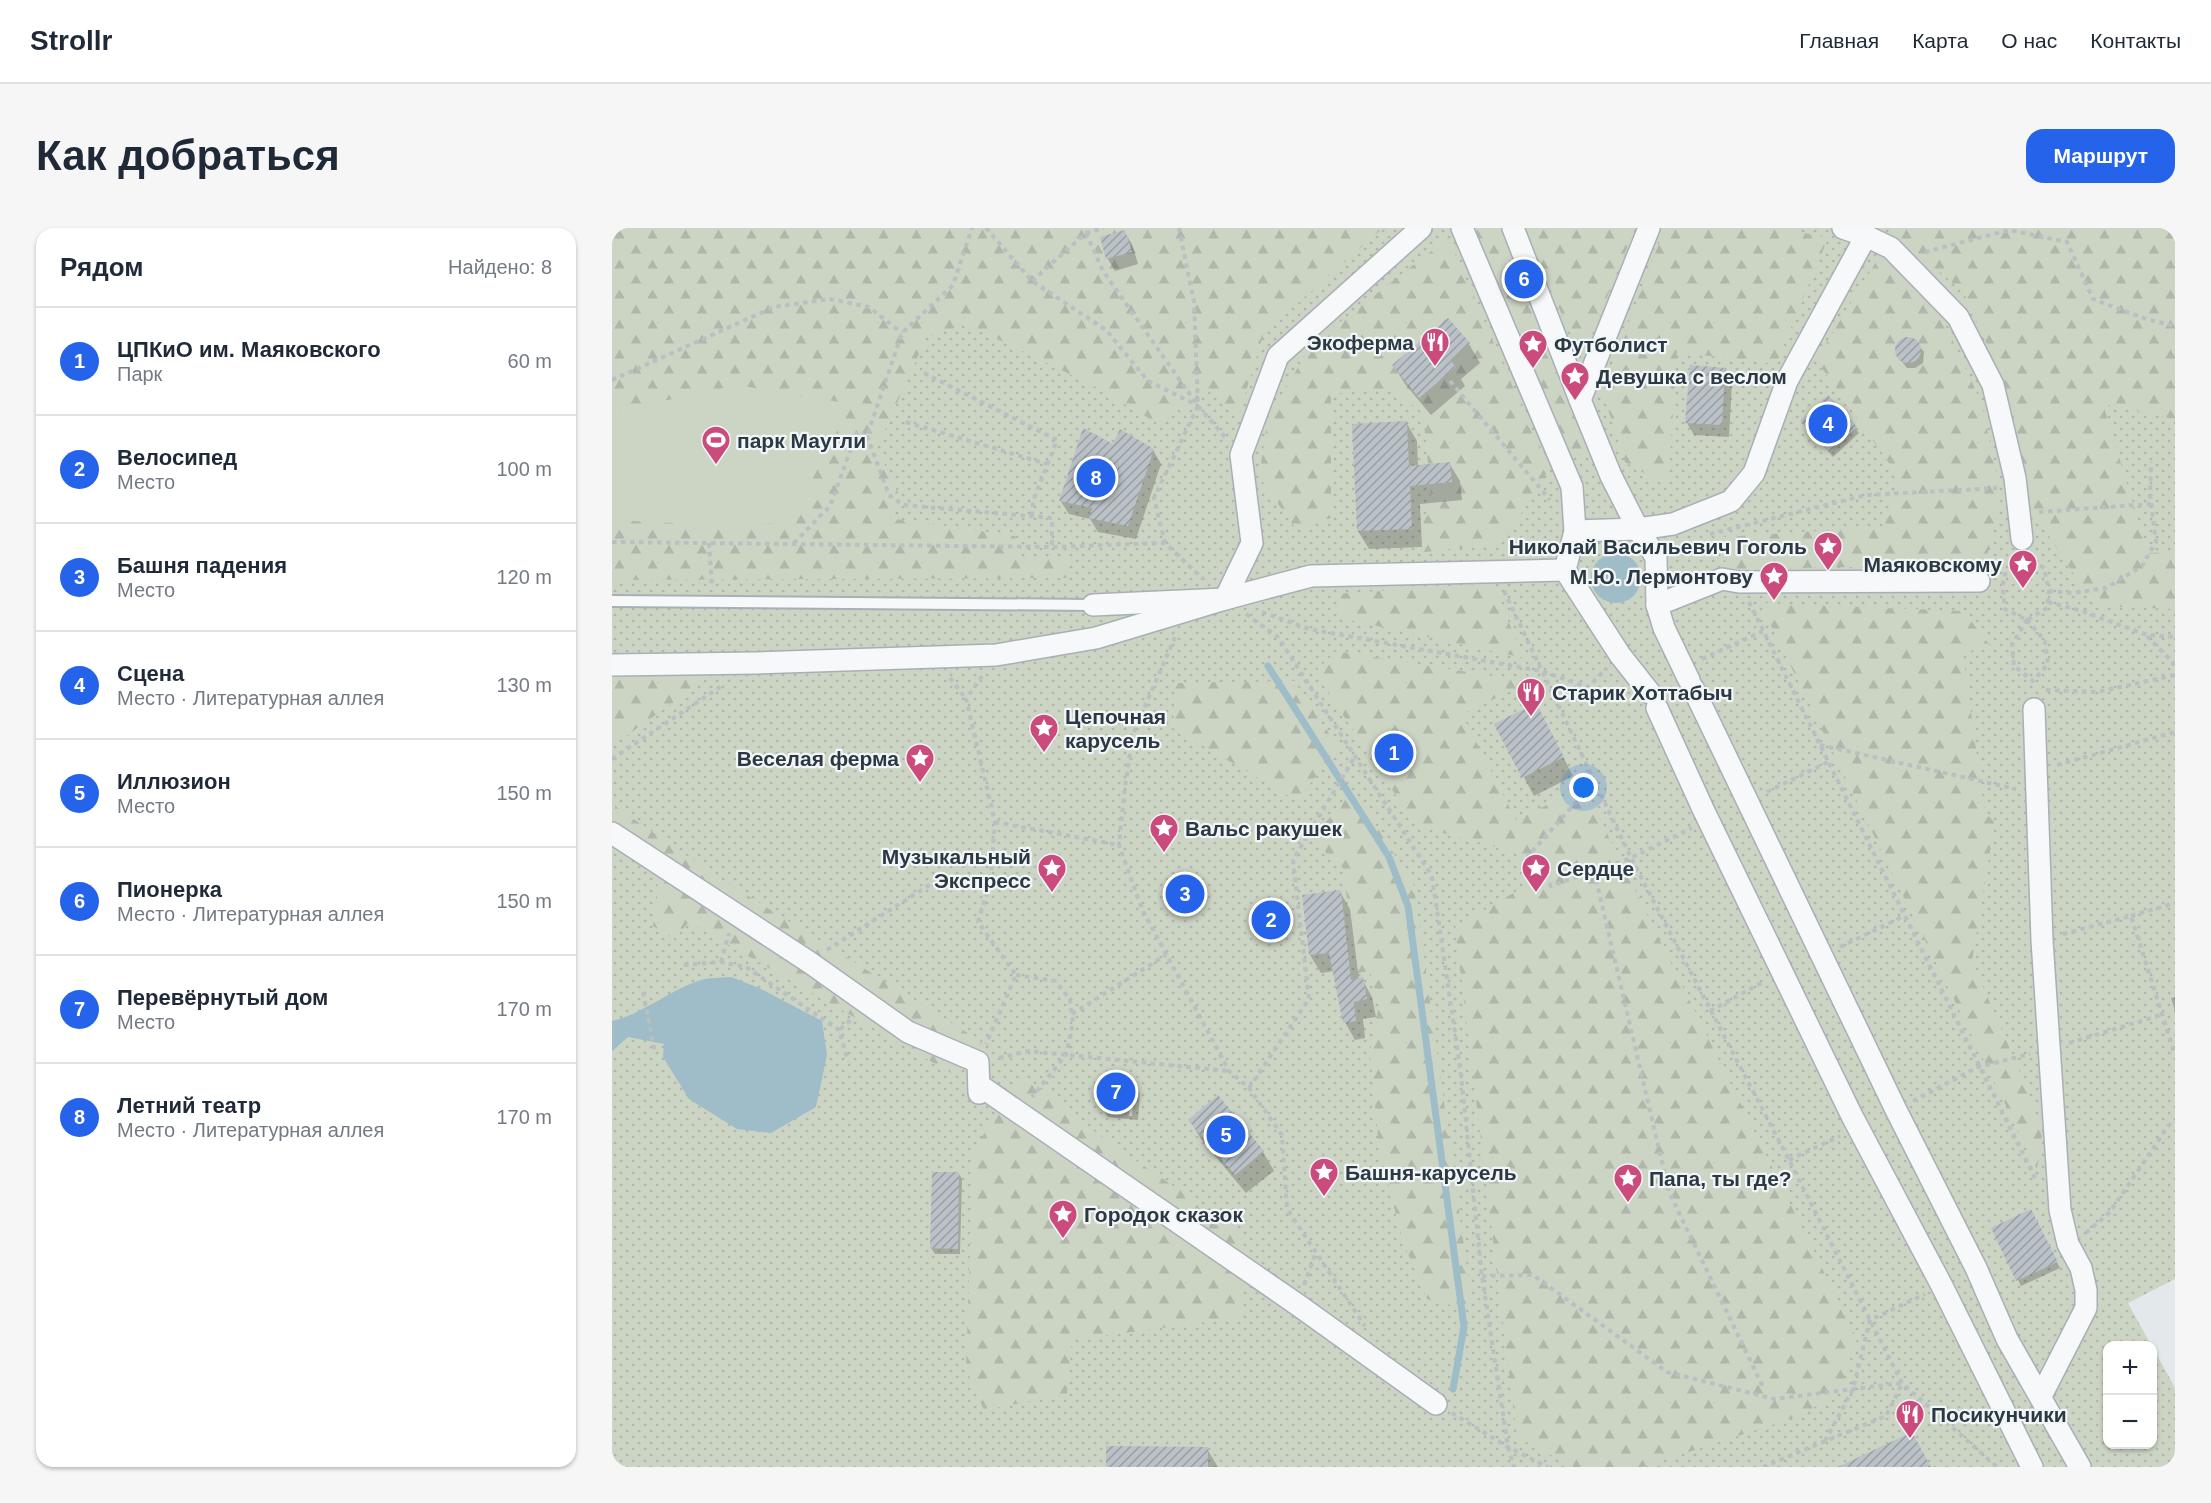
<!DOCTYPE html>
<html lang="ru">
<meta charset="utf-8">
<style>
:root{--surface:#fff;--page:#f6f6f7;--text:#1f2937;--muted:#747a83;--line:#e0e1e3;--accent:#2563eb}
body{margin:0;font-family:Arial,sans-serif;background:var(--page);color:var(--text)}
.controls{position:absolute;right:18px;bottom:18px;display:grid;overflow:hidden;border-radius:12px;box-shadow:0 2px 4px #0004}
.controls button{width:54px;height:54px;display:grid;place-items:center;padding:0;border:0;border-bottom:2px solid var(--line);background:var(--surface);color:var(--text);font:30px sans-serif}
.you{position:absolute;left:972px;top:560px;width:21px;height:21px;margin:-15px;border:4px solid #fff;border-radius:50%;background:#1a73e8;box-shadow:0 0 0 9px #1a73e833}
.badge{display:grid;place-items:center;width:39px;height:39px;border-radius:50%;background:var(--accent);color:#fff;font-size:20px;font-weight:700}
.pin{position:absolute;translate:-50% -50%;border:3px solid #fff;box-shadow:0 2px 6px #0006}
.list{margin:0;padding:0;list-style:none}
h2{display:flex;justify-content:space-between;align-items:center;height:78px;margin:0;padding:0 24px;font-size:26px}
h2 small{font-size:20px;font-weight:400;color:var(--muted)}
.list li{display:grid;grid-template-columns:39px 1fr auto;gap:18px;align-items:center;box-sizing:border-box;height:108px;padding:0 24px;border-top:2px solid var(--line)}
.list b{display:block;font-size:22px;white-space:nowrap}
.list p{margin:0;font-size:20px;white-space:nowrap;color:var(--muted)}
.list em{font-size:20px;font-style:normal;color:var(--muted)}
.map{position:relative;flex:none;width:1563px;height:1239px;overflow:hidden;border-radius:18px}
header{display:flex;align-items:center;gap:36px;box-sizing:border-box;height:84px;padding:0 30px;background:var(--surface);border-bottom:2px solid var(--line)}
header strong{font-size:28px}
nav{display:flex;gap:33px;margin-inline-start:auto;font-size:21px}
.intro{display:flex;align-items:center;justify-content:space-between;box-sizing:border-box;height:144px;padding:0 36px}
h1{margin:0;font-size:42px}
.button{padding:15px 27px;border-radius:18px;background:var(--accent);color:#fff;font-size:21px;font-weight:700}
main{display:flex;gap:36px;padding:0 36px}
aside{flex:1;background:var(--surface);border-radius:18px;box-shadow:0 2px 4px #0004}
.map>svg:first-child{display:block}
</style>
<header>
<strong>Strollr</strong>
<nav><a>Главная</a><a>Карта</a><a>О нас</a><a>Контакты</a></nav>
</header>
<div class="intro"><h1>Как добраться</h1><a class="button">Маршрут</a></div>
<main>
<aside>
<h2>Рядом<small>Найдено: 8</small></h2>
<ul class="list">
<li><span class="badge">1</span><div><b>ЦПКиО им. Маяковского</b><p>Парк</p></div><em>60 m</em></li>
<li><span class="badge">2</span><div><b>Велосипед</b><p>Место</p></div><em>100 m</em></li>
<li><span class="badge">3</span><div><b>Башня падения</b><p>Место</p></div><em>120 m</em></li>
<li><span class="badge">4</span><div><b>Сцена</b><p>Место · Литературная аллея</p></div><em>130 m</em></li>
<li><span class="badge">5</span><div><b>Иллюзион</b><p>Место</p></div><em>150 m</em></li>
<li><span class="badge">6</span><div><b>Пионерка</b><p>Место · Литературная аллея</p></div><em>150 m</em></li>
<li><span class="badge">7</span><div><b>Перевёрнутый дом</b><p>Место</p></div><em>170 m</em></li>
<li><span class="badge">8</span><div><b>Летний театр</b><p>Место · Литературная аллея</p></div><em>170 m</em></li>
</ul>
</aside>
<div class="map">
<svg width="1563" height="1239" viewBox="0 0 1563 1239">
<defs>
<pattern id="grass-dots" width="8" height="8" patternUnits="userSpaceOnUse" patternTransform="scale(1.5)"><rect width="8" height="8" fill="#ccd4c4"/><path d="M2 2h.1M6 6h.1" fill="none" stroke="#afb7aa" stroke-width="1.8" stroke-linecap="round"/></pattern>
<pattern id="forest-firs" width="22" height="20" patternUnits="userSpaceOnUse" patternTransform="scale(1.5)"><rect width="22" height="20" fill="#ccd4c4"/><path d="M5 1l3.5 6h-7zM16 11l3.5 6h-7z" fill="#afb7aa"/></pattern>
<pattern id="building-hatch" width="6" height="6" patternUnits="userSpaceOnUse" patternTransform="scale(1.5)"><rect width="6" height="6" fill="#bac2c8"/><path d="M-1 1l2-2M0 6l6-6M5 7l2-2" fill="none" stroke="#979fa4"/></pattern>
</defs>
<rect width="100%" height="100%" fill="#e3e8eb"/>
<path fill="url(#grass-dots)" d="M 0,0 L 1563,0 L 1563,1051 L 1516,1075 L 1539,1117 L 1496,1118 L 1496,1216 L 1540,1216 L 1541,1120 L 1563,1160 L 1563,1239 L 0,1239 Z"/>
<g fill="url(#forest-firs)">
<path d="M 0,0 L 771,0 L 652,105 L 626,189 L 599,163 L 545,195 L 484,159 L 355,96 L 314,110 L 265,220 L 287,267 L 277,290 L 403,308 L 410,329 L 457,332 L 456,350 L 0,352 Z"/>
<path d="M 861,0 L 889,0 L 980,222 L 959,230 Z"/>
<path d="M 911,0 L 1023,0 L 970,131 Z"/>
<path d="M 1053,0 L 1169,0 L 1216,10 L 1164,136 L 1065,124 L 1056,259 L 1013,234 L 990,163 Z"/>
<path d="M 1277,0 L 1563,0 L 1563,191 L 1491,176 L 1536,325 L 1563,324 L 1563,381 L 1483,378 L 1419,281 L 1399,171 L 1352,65 Z"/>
<path d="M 836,10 L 937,242 L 890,315 L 804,325 L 819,267 L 811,185 L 780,161 L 719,166 L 719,290 L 684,301 L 647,249 L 656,190 L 700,116 Z"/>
<path d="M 1267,29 L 1332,94 L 1370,176 L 1389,270 L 1373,337 L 1114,341 L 1111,309 L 1272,299 L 1287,249 L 1204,132 Z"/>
<path d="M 880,355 L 912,430 L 728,390 L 723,366 Z"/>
<path d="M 1148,375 L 1351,383 L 1380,420 L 1351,426 L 1373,586 L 1383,593 L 1360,733 L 1415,861 L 1430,906 L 1425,941 Z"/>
<path d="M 724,423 L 918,454 L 850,486 L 904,592 L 972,559 L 1245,1111 L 1227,1163 L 1190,1187 L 1031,1239 L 962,1239 L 905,1209 L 843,699 L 917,656 L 904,624 L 804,598 L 703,444 Z"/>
<path d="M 100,447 L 0,518 L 0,451 Z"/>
<path d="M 682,453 L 726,519 L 685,573 L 561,500 L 563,455 Z"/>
<path d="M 742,562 L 802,658 L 861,1083 L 815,1071 L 791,1014 L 767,920 L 758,824 L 767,777 L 758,743 L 745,745 L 731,640 L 699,611 Z"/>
<path d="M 0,576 L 101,646 L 370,814 L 341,846 L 77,694 L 62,711 L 41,698 L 47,642 L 0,610 Z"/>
<path d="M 410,846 L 495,913 L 628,1003 L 631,1089 L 460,1112 L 455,1166 L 372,1182 L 354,1141 L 361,923 Z"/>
</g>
<path fill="#ccd4c4" d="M 125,157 L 239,176 L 178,295 L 102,297 L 0,292 L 0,184 Z"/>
<g fill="#9fbdc9">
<circle cx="1004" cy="350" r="25"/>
<path d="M 119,749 L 147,760 L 210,793 L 215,827 L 204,879 L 159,905 L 125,901 L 77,871 L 51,829 L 52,816 L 16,809 L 0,823 L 0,793 C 31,786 56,763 86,753 C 96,749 109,750 119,749 Z"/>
</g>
<g fill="#0003" fill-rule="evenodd">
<path d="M 512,4 L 520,16 L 526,36 L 503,43 L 496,31 L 490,10 Z"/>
<path d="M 1292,110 L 1302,111 L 1312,124 L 1311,135 L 1303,140 L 1295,140 L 1284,126 L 1285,116 Z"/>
<path d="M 857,116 L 868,135 L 849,151 L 853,158 L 819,187 L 793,156 L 782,138 Z"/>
<path d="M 1113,141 L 1120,154 L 1117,209 L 1082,207 L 1075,195 Z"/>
<path d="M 1190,193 L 1243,200 L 1247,205 L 1221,229 Z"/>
<path d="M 794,194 L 805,213 L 806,239 L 837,235 L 848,253 L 850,272 L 808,276 L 810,319 L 757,321 L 746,303 Z"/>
<path d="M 502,218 L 541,222 L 549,236 L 524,311 L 486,304 L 478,291 L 457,286 L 448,272 Z"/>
<path d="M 934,496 L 961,548 L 922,568 L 884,497 Z"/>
<path d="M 728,664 L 738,681 L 747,752 L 750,751 L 760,769 L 764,789 L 751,791 L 753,810 L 743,812 L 733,794 L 722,743 L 709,745 L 698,727 L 692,668 Z"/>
<path d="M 1563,769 L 1563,783 L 1559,770 Z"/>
<path d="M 521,853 L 528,865 L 526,892 L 496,889 L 488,877 ZM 519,863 L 522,863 L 520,888 L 517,888 Z"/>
<path d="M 578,892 L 651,924 L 662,943 L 634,965 L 589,911 Z"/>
<path d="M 347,946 L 350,951 L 348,1026 L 323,1026 L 319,1020 Z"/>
<path d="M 1422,988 L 1448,1040 L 1409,1058 L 1381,1001 Z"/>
<path d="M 595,1221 L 606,1239 L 495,1239 Z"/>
</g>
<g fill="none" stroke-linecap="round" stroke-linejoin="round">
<path stroke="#9fbdc9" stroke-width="7" d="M 656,438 L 777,629 L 796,678 L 852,1099 L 841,1161"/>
</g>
<g fill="url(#building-hatch)">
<path d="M 513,2 L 520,24 L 494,31 L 488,9 Z"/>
<path d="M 836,90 L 858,115 L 838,132 L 844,139 L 807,170 L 780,137 Z"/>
<circle cx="1296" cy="122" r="13"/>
<path d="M 1078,137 L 1113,140 L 1110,197 L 1073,195 Z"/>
<path d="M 1216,167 L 1245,199 L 1217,224 L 1188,193 Z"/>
<path d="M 795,193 L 797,238 L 838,234 L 840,254 L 798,258 L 800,301 L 745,303 L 740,196 Z"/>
<path d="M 471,200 L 501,216 L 508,201 L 542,221 L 516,298 L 476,290 L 481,280 L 447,273 Z"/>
<path d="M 924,475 L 952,529 L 910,550 L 882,496 Z"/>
<path d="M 729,662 L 739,752 L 751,749 L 755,771 L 742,774 L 744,793 L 731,795 L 717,725 L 697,727 L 690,667 Z"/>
<path d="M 490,849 L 522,851 L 519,880 L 487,877 Z"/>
<path d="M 606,867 L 652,923 L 623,947 L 576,892 Z"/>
<path d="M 320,944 L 347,944 L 346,1021 L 318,1020 Z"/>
<path d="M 1419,981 L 1446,1034 L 1404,1053 L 1379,1000 Z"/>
<path d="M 1300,1204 L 1319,1239 L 1226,1239 Z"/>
<path d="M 494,1218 L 596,1219 L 596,1239 L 494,1239 Z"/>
</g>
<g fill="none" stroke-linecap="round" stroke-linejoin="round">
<g stroke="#a8b0b5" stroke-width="14">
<path id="lane" d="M 0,373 L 481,377"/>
</g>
<g stroke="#a8b0b5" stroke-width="24">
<g id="street">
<path d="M 850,0 L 960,259 L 963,303 L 953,342 L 1008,427 L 1038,465"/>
<path d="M 901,0 L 968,172"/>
<path d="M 1037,0 L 968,172 L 999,248 L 1026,301 L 1044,329 L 1045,377 L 1052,400 L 1077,452"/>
<path d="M 1231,0 L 1254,8 L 1279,20 L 1346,89 L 1381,157 L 1403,250 L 1410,311"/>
<path d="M 963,303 L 1026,301 L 1061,296 L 1119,273 L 1142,245 L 1175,153 L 1254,8 L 1250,0"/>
<path d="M 481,377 L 613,371 L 699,348 L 953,342"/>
<path d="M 1045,377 L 1110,351 L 1127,354 L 1367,353"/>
<path d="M 0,437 L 144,435 L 384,427 L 484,410 L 613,371 L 640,315 L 629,227 L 666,128 L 809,0"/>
<path d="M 1081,460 L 1284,882 L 1364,1040 L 1395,1111 L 1468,1239"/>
<path d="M 1045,480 L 1091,581 L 1240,888 L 1330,1058 L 1420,1239"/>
<path d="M 1422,481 L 1430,712 L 1448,982 L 1456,1016 L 1469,1040 L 1474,1062 L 1474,1080 L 1429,1168"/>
<path d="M 0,605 L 197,734 L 296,804 L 366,834 L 367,865"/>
<path d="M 367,857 L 686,1077 L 824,1176"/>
</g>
</g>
<g stroke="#b9bfc2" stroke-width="4" stroke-dasharray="4.5 4.5" stroke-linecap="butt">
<path d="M 374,0 L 420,53 L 494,102 L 536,153 L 585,177"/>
<path d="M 567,0 L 582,74 L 586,178 L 542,270 L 553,315 L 591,351"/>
<path d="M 474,5 L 491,43 L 586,178 L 613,209"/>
<path d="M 1313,24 L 1397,2 L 1455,14 L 1481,71 L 1534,91 L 1563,98"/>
<path d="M 420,53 L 474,5 L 492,0"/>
<path d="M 312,145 L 445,212 L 421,273 L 420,288"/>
<path d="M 0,152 L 162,79 L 218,71 L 257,79 L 290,105"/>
<path d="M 838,153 L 938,272"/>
<path d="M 294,194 L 435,236"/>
<path d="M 255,208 L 277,267 L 291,277 L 440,290 L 440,319"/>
<path d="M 1427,284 L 1539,276"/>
<path d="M 1098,306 L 1254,267 L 1385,260"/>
<path d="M 0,314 L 440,319 L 553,315"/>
<path d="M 97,315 L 100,358"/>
<path d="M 182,315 L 218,278 L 245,204 L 255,208 L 290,105 L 341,57 L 360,0"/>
<path d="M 1407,332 C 1386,344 1391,360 1393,381 L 1415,392 L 1435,380 L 1437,363 L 1432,340 L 1416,330"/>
<path d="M 892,363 L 1019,630 L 1177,932 L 1290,1155 L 1385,1239"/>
<path d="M 1437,363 L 1460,365 L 1494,360 L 1530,338 L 1544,314 L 1538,267 L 1539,234"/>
<path d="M 1137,374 L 1423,950"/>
<path d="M 1436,374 L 1470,383 L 1535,407 L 1563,409"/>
<path d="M 650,384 L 697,401 L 929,443 L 976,459 L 995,440"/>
<path d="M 634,386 L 666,409 L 820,648 L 849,846 L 870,1048 L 896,1219 L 902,1239"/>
<path d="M 1415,392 L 1433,413 L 1436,436 L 1421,453 L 1402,438 L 1400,416 Z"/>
<path d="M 1535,408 L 1561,435 L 1563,442"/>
<path d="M 563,409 L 521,506 L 513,559 L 507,617 L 530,681 L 617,843 L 637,860 L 670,907 L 675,981 L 753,1098"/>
<path d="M 1090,431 L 1151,403"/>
<path d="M 370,448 L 354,471 L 383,594 L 378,655 L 366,694 L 404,747 L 374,816"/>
<path d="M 338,450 L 354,471"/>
<path d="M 1434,462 L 1485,464 L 1563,447"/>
<path d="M 1208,517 L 1404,561"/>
<path d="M 0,531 L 111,457"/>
<path d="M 1445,537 L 1563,504"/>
<path d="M 983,553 L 916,628 L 939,658 L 1019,630 L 1080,600"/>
<path d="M 1155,564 L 1216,534"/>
<path d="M 383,594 L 507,617"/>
<path d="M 982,643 L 1057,964 L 1152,1161"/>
<path d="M 1519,688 L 1563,675"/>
<path d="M 1451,706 L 1519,688 L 1563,827"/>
<path d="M 1228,719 L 1292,688"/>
<path d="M 215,722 L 319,656 L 378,655"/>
<path d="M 109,734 L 117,705"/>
<path d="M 72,737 L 109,734 L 134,739 L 227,802 L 236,833"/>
<path d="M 404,747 L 443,753 L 458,771 L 461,794 L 454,827 L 420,869"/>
<path d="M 31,764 L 43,824"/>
<path d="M 1098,783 L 1153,753"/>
<path d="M 460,786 L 554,727"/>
<path d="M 228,801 L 240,791"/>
<path d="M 1457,815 L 1549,787"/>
<path d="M 387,830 L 416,823 L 617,843"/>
<path d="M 637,860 L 697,771 L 681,632 L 743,528"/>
<path d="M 1301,873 L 1366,839 L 1418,826"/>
<path d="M 1177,932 L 1228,908"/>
<path d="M 1474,1005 L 1498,984 L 1557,897 L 1563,894"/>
<path d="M 870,1048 L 921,1047 L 1055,1144 L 1162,1171 L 1290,1155"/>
<path d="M 692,1057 L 704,1024"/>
<path d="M 840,1185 L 896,1219 L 936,1239"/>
<path d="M 1213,1213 L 1241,1161 L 1258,1092 L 1313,1066"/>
<path d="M 1151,1239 L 1274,1188 L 1290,1156"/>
</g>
<use href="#lane" stroke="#f6f8f9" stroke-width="10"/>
<use href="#street" stroke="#f6f8f9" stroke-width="21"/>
</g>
<defs>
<g id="restaurant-pin" transform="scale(1.5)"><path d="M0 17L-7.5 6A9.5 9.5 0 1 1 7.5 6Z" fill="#cb4c7c" stroke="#f3f6f8"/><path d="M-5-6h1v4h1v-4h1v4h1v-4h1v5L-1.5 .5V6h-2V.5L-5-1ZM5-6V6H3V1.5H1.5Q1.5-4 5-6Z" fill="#fff"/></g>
<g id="sight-pin" transform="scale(1.5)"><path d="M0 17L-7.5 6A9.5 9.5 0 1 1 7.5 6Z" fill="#cb4c7c" stroke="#f3f6f8"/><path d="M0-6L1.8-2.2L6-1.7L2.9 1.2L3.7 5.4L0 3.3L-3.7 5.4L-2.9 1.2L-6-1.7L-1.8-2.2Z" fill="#fff"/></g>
<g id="stadium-pin" transform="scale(1.5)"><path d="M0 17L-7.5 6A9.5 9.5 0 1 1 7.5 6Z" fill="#cb4c7c" stroke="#f3f6f8"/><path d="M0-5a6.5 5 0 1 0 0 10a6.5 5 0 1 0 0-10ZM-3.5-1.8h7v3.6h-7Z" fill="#fff"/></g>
</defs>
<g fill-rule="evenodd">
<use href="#restaurant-pin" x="823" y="114"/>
<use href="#sight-pin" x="921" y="116"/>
<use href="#sight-pin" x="963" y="148"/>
<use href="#stadium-pin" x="104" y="212"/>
<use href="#sight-pin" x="1216" y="318"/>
<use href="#sight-pin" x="1411" y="336"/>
<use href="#sight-pin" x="1162" y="348"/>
<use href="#restaurant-pin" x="919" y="464"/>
<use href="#sight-pin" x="432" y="500"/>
<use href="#sight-pin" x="308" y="530"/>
<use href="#sight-pin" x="552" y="600"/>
<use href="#sight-pin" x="440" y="640"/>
<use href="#sight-pin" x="924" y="640"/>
<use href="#sight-pin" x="712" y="944"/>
<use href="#sight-pin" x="1016" y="950"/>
<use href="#sight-pin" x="451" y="986"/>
<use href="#restaurant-pin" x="1298" y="1186"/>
</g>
<g text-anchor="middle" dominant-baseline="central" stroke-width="4.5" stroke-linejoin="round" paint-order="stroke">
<g font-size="21" font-weight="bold" fill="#2b3943" stroke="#f3f6f8" text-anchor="start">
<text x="802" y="114" text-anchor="end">Экоферма</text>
<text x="942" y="116">Футболист</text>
<text x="984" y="148">Девушка с веслом</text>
<text x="125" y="212">парк Маугли</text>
<text x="1195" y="318" text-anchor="end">Николай Васильевич Гоголь</text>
<text x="1390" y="336" text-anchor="end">Маяковскому</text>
<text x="1141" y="348" text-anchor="end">М.Ю. Лермонтову</text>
<text x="940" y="464">Старик Хоттабыч</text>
<text x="453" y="488">Цепочная<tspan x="453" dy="24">карусель</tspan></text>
<text x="287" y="530" text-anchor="end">Веселая ферма</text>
<text x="573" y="600">Вальс ракушек</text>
<text x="419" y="628" text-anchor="end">Музыкальный<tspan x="419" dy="24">Экспресс</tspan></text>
<text x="945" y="640">Сердце</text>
<text x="733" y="944">Башня-карусель</text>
<text x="1037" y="950">Папа, ты где?</text>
<text x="472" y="986">Городок сказок</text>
<text x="1319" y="1186">Посикунчики</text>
</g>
</g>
</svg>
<div class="controls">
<button>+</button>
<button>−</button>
</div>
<div class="you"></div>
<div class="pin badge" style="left:782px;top:525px">1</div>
<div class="pin badge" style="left:659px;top:692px">2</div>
<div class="pin badge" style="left:573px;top:666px">3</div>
<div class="pin badge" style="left:1216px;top:196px">4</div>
<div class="pin badge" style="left:614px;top:907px">5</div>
<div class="pin badge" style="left:912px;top:51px">6</div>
<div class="pin badge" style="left:504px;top:864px">7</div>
<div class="pin badge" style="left:484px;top:250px">8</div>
</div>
</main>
